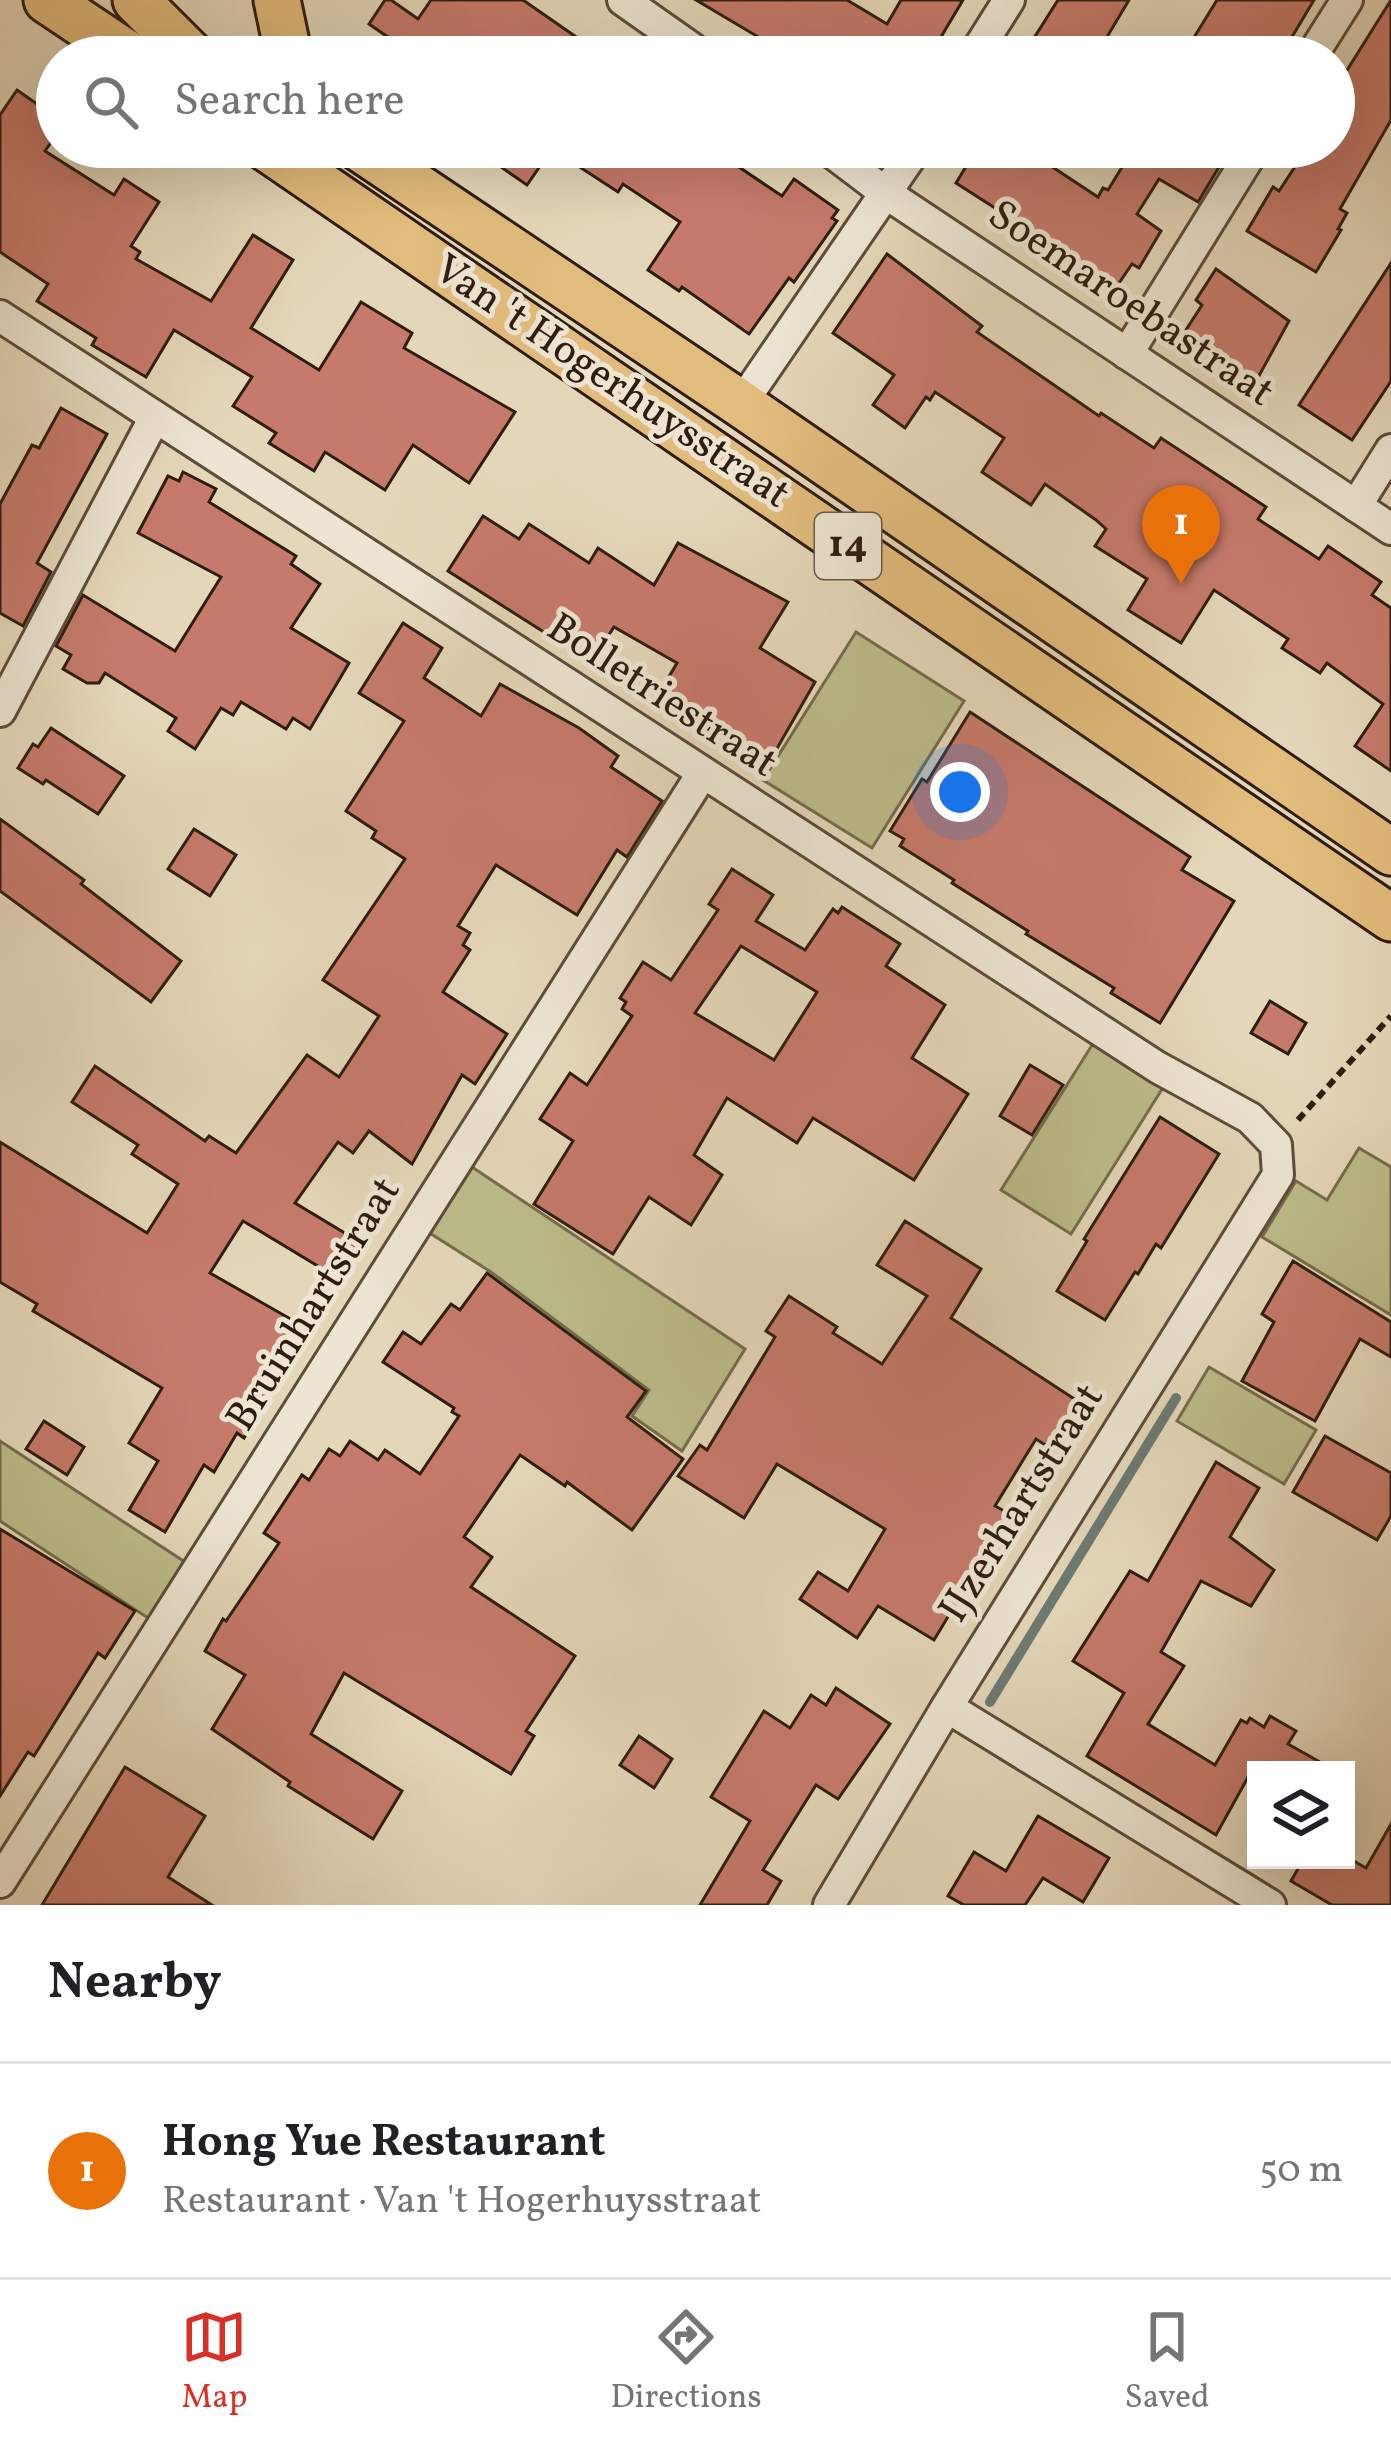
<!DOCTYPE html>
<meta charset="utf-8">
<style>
:root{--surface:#fff;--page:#f2f2f2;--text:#202124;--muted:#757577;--line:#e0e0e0;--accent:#d93025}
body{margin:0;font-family:Vollkorn,serif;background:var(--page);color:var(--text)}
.controls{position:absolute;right:36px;bottom:36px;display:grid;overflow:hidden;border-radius:0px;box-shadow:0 12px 48px #0002}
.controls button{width:108px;height:108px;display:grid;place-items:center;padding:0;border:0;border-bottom:3px solid var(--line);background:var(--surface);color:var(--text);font:60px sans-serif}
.you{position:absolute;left:960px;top:792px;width:42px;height:42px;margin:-30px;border:9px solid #fff;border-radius:50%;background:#1a73e8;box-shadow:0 0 0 18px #1a73e833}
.badge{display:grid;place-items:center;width:78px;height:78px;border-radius:50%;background:var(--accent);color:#fff;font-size:39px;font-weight:700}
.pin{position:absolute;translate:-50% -99px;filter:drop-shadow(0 3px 6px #0008)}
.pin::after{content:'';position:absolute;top:63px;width:42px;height:36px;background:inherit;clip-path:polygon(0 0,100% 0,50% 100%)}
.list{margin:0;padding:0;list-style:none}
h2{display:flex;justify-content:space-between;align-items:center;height:156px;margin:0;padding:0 48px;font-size:51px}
h2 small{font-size:39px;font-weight:400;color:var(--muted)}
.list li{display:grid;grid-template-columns:78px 1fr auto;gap:36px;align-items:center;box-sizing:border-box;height:216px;padding:0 48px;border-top:3px solid var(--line)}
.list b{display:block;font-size:45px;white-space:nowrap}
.list p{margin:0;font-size:39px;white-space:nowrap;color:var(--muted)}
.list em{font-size:39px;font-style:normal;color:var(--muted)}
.icon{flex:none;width:66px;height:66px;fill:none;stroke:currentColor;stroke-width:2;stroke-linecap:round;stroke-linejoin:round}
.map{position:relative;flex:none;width:1391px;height:1905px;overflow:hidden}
.search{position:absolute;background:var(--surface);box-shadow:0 12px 48px #0002;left:36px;right:36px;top:36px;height:132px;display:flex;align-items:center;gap:30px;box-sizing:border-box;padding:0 42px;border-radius:66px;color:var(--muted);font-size:45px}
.sheet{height:372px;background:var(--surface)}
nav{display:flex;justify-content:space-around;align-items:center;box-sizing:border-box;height:168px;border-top:3px solid var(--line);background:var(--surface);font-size:33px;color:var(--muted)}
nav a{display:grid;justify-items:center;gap:6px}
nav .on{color:var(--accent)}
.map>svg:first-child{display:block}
</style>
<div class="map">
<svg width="1391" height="1905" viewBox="0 0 1391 1905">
<rect width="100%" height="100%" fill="#e4d7b9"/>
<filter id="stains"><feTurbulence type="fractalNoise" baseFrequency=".00167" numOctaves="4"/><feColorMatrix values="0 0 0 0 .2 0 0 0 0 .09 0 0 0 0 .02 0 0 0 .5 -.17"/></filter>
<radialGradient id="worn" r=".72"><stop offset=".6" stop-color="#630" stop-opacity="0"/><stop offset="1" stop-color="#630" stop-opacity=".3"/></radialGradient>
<g fill="#bcbc8a" stroke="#756c4c" stroke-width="3">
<path d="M 856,632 L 964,701 L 872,848 L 763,780 Z"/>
<path d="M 1094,1042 L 1164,1086 L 1071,1234 L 1001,1190 Z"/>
<path d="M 1359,1148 L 1391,1167 L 1391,1315 L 1262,1237 L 1296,1181 L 1327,1200 Z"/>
<path d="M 469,1165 L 745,1349 L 682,1451 L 632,1416 L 649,1390 L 491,1272 L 428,1232 Z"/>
<path d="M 1209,1367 L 1316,1430 L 1284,1484 L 1177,1421 Z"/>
<path d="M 0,1441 L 185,1562 L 148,1618 L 0,1521 Z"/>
</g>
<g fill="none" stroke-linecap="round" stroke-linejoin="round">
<path stroke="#6c7a73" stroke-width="10" d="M 990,1702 L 1176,1398"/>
</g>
<g fill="#c67a6b" stroke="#2e1d0f" stroke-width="3" fill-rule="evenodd">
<path d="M 385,0 L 391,0 L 418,19 L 431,0 L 523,0 L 605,57 L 389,57 L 398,44 L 369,24 Z"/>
<path d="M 696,0 L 847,0 L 887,24 L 901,0 L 963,0 L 932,52 L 941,57 L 792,57 Z"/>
<path d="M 1058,0 L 1129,0 L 1095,57 L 1022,57 Z"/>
<path d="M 1217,0 L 1314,0 L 1280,57 L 1182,57 Z"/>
<path d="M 1391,0 L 1391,120 L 1340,209 L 1347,213 L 1338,229 L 1341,230 L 1316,272 L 1247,231 L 1273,187 L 1279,191 L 1308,147 L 1334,147 L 1334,91 Z"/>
<path d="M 17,90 L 57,118 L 57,134 L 45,151 L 114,195 L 124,179 L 159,202 L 131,246 L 140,252 L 136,259 L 211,301 L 253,235 L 293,260 L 251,328 L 319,370 L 361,302 L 412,333 L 404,348 L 515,412 L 469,483 L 413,445 L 385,490 L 325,452 L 314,471 L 269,443 L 276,433 L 233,406 L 252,377 L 174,330 L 146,377 L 92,345 L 96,338 L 37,301 L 48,284 L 0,252 L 0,115 Z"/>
<path d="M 472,147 L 709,147 L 782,196 L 794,179 L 838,210 L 832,218 L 837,221 L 794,282 L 789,278 L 749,334 L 682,287 L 679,291 L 648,270 L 680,222 L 623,184 L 618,192 L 552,149 L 527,185 Z"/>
<path d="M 978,147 L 1022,147 L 1098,197 L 1103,188 L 1108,190 L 1127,159 L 1107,147 L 1231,147 L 1198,202 L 1159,179 L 1137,214 L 1161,231 L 1139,268 L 1132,264 L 1117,286 L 956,183 Z"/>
<path d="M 887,254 L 982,326 L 977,332 L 1099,416 L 1101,413 L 1154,448 L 1161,438 L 1266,507 L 1258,519 L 1319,559 L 1328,546 L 1381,582 L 1372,595 L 1391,608 L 1391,771 L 1355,746 L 1383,704 L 1327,663 L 1320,673 L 1282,648 L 1288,639 L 1214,590 L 1181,643 L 1128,610 L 1147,579 L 1095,546 L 1106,529 L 1096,520 L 1045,484 L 1031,505 L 982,472 L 1004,438 L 935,392 L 930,400 L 926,397 L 905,428 L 873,405 L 894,375 L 833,333 Z"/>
<path d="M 1391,263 L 1391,381 L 1352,440 L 1299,405 Z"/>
<path d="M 1216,269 L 1289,321 L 1255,383 L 1182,336 L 1202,305 L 1196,300 Z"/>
<path d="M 61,408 L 107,434 L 37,563 L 51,572 L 23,626 L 0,613 L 0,504 L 32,445 L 39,448 Z"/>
<path d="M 183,472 L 216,489 L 209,502 L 296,556 L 291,564 L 320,584 L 291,628 L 349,663 L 310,729 L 293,718 L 286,729 L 241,702 L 233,715 L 221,708 L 195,749 L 168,731 L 176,718 L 105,673 L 99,683 L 87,683 L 63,669 L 71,655 L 56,646 L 83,595 L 175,651 L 221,577 L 138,533 L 168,476 L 179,481 Z"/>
<path d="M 483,516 L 519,539 L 529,524 L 589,563 L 598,548 L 654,585 L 678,543 L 788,602 L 760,648 L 815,682 L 771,759 L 714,722 L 707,732 L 655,700 L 677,663 L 614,627 L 591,662 L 448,571 Z"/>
<path d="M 403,623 L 442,648 L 424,678 L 481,716 L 500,684 L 579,728 L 618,756 L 611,767 L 662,801 L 627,857 L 617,850 L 577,915 L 496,865 L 458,926 L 470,933 L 463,945 L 470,950 L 443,992 L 507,1034 L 475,1084 L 462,1075 L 412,1164 L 369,1131 L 353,1153 L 338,1142 L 295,1203 L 363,1244 L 341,1280 L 243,1221 L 210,1273 L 308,1329 L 244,1438 L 237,1433 L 214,1472 L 204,1465 L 165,1532 L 129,1510 L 158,1461 L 129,1443 L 162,1388 L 33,1311 L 37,1304 L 0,1282 L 0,1142 L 147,1233 L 178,1184 L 132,1154 L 138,1145 L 72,1102 L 95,1066 L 205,1141 L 209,1136 L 236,1153 L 307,1055 L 339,1077 L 379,1016 L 323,980 L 405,859 L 372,838 L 376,831 L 346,811 L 404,721 L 359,693 Z"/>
<path d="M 970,712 L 1190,857 L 1182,870 L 1234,901 L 1160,1023 L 1111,993 L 1114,988 L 1026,934 L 1028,931 L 952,883 L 954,880 L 900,846 L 904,839 L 890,831 L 922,779 L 927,782 Z"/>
<path d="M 51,728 L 124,776 L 98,814 L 46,780 L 43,784 L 18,768 L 33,744 L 38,747 Z"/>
<path d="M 0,819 L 84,880 L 81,884 L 181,961 L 151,1002 L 0,891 Z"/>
<path d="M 194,829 L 236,855 L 210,896 L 168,869 Z"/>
<path d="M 732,869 L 773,895 L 756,921 L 805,950 L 833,909 L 838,913 L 842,907 L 900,944 L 886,966 L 945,1005 L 912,1058 L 968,1094 L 914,1180 L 813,1118 L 797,1143 L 727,1098 L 694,1155 L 722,1175 L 691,1225 L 649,1197 L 613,1254 L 534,1204 L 573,1141 L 540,1119 L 570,1073 L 587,1085 L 632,1016 L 622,1009 L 626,1002 L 620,998 L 643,962 L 671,980 L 718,910 L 709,904 ZM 741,946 L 817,992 L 774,1060 L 695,1013 Z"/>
<path d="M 1270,1001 L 1306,1023 L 1288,1054 L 1251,1033 Z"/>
<path d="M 1030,1065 L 1063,1085 L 1032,1135 L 1000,1116 Z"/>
<path d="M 1160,1117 L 1219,1154 L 1161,1248 L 1156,1244 L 1138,1274 L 1135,1272 L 1105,1320 L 1057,1291 L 1087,1241 L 1084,1239 Z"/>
<path d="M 905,1221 L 981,1269 L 951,1318 L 1082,1404 L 1053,1450 L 1036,1439 L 995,1506 L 1010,1514 L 934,1640 L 878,1606 L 857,1638 L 800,1599 L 818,1572 L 848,1591 L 885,1529 L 777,1464 L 744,1518 L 678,1476 L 700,1445 L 707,1450 L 775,1337 L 766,1331 L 789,1296 L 837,1327 L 833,1333 L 882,1364 L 927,1296 L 877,1265 Z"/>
<path d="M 1293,1261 L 1391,1322 L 1391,1357 L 1360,1339 L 1315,1421 L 1242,1381 L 1274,1322 L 1262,1314 Z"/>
<path d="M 487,1273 L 646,1391 L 627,1417 L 683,1459 L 632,1530 L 567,1482 L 565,1486 L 520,1455 L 464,1537 L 492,1557 L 471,1587 L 575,1656 L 526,1731 L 534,1736 L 511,1774 L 344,1673 L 311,1734 L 402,1791 L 373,1839 L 288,1786 L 290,1782 L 212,1729 L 245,1675 L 205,1651 L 223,1619 L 226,1621 L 279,1543 L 264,1533 L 302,1475 L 309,1480 L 329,1449 L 340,1456 L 350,1441 L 378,1460 L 385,1450 L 420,1474 L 459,1416 L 452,1412 L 454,1408 L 383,1362 L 403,1332 L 421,1344 L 451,1304 L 460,1310 Z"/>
<path d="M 44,1421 L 84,1447 L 67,1475 L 26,1449 Z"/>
<path d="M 1325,1436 L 1391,1473 L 1391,1516 L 1377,1540 L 1293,1492 Z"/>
<path d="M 1216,1462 L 1259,1488 L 1230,1537 L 1274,1570 L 1251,1606 L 1201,1581 L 1161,1652 L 1184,1666 L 1148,1724 L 1215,1765 L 1241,1720 L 1247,1723 L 1250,1718 L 1264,1727 L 1270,1716 L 1296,1731 L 1288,1744 L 1334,1770 L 1252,1770 L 1216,1835 L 1087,1756 L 1124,1693 L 1073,1661 L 1130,1571 L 1148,1581 Z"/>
<path d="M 0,1529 L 135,1611 L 105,1658 L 98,1653 L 34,1756 L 28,1752 L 0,1796 Z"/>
<path d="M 836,1688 L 890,1724 L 838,1799 L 816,1785 L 763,1870 L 781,1881 L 767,1905 L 700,1905 L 750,1821 L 711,1797 L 764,1711 L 790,1728 L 811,1695 L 826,1705 Z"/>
<path d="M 639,1736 L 672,1759 L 654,1788 L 620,1765 Z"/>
<path d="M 125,1767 L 205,1816 L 168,1877 L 212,1905 L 42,1905 Z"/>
<path d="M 1038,1816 L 1109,1858 L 1083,1902 L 1043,1878 L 1025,1905 L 964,1905 L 948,1896 L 974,1852 L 1006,1871 Z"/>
<path d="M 1391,1824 L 1391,1905 L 1332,1905 L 1291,1881 L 1303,1860 L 1352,1860 L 1366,1868 Z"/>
</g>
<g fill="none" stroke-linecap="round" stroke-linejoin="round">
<g stroke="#5c4c3a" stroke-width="36">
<g id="minor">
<path d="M 623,0 L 704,57"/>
<path d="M 973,57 L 1009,0"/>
<path d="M 1311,57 L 1347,0"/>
<path d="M 825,147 L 887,194 L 1391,529"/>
<path d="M 0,316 L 1157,1067 L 1250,1118 L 1276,1145 L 1278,1175 L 947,1707 L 829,1905"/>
<path d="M 1127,354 L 1255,147"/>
<path d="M 741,404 L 917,147"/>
<path d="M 1356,506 L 1391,450"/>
<path d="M 0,711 L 155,417"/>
<path d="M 947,1707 L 1270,1905"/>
<path d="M 0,1882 L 702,774"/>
</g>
</g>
<g stroke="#2e1d0f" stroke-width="51">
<g id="primary">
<path d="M 47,0 L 132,57"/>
<path d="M 136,0 L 193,57"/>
<path d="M 277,0 L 289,57"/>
<path d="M 265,147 L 1391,918"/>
<path d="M 358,147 L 741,404 L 1391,852"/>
</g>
</g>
<path stroke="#2e1d0f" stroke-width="6" stroke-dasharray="9 6" stroke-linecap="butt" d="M 1298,1120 L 1391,1016"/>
<use href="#minor" stroke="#ede5d2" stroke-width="30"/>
<use href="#primary" stroke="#e2bc7c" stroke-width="45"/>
</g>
<g text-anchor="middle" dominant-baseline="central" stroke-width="10" stroke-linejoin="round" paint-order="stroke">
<rect fill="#ede5d2" stroke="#67594a" stroke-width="3" x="815" y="513" width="66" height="66" rx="9"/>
<g font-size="39" font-weight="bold" fill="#2e1d0f">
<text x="848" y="546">14</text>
</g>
<g font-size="42" fill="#2e1d0f" stroke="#ede5d2">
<text transform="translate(1130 305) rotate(34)">Soemaroebastraat</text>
<text transform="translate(611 383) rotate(34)">Van 't Hogerhuysstraat</text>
<text transform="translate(661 697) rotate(33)">Bolletriestraat</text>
<text transform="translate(315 1305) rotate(-58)">Bruinhartstraat</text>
<text transform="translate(1023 1504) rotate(-58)">IJzerhartstraat</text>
</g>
</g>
<rect width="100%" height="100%" filter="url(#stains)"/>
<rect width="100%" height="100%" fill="url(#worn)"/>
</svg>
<div class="controls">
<button><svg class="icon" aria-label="layers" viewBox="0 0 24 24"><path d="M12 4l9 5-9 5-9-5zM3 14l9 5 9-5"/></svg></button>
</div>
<div class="you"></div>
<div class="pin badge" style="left:1181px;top:584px;background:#e8710a">1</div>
<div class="search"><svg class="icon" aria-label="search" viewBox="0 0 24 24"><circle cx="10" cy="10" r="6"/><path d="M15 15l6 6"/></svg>Search here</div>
</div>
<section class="sheet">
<h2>Nearby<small></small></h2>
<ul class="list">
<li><span class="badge" style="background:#e8710a">1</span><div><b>Hong Yue Restaurant</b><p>Restaurant · Van 't Hogerhuysstraat</p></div><em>50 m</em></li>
</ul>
</section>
<nav>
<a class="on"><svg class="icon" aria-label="map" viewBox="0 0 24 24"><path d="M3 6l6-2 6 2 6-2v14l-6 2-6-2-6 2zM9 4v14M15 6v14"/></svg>Map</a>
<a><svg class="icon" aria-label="directions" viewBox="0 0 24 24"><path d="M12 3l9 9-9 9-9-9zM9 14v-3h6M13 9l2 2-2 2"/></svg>Directions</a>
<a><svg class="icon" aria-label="saved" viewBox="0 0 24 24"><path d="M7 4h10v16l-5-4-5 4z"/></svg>Saved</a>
</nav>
